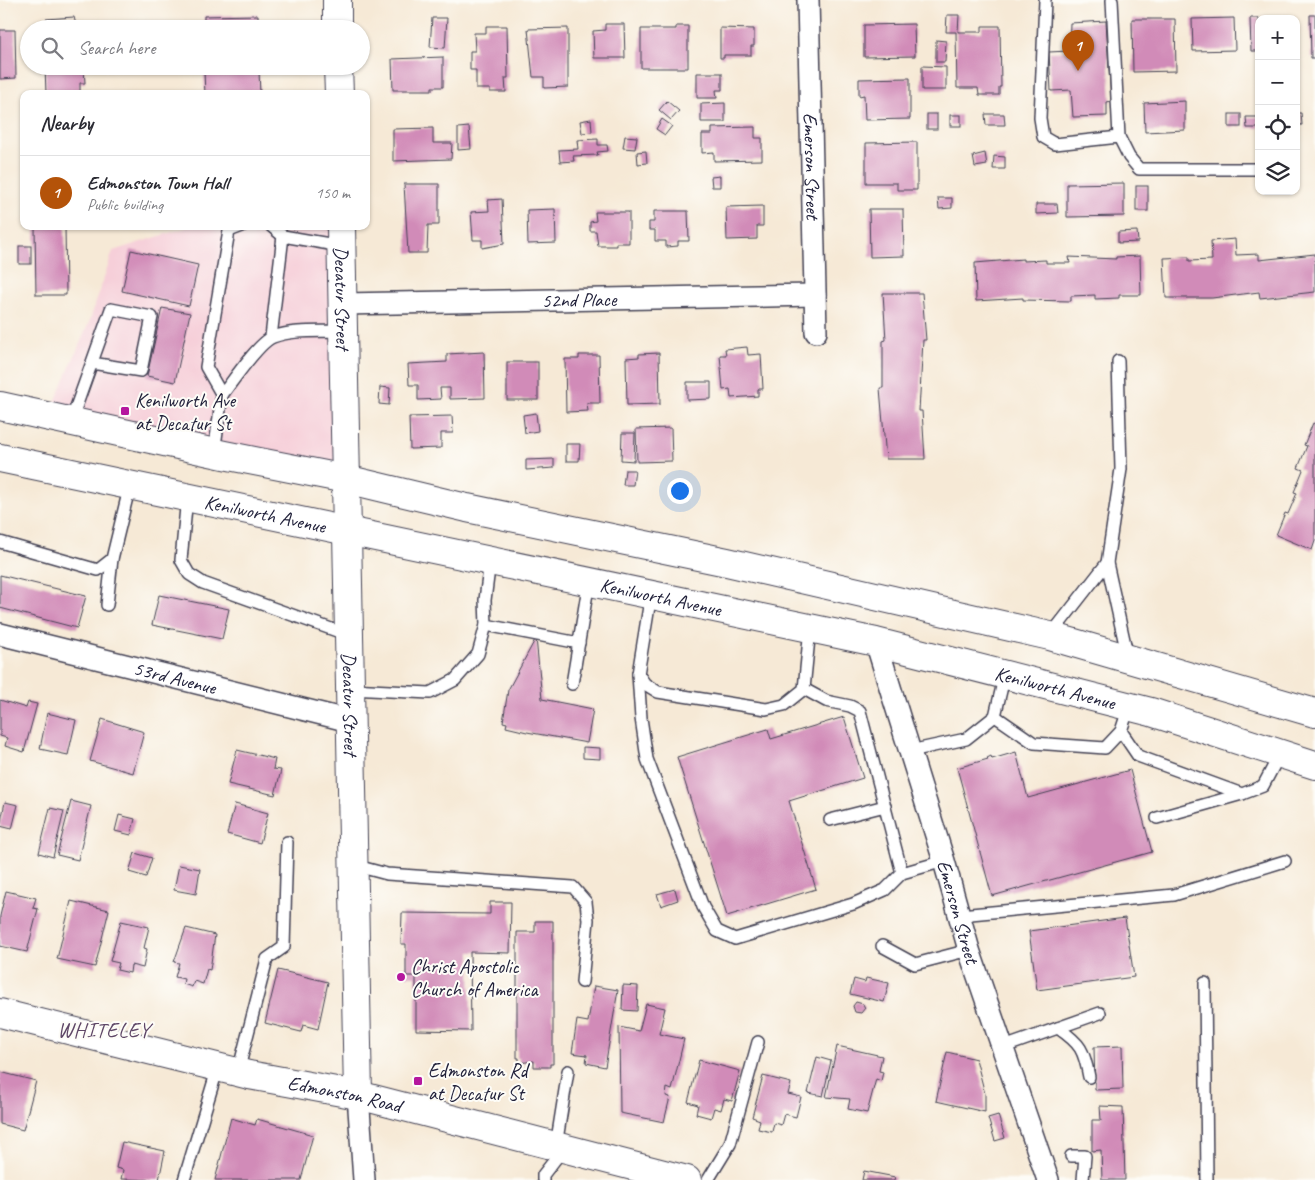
<!DOCTYPE html>
<meta charset="utf-8">
<style>
:root{--surface:#fff;--page:#f2f2f3;--text:#2b2b33;--muted:#7c7c81;--line:#e1e1e2;--accent:#b45309}
body{margin:0;font-family:Caveat,sans-serif;background:var(--page);color:var(--text)}
.controls{position:absolute;right:15px;top:15px;display:grid;overflow:hidden;border-radius:10px;box-shadow:0 1px 4px #0004}
.controls button{width:45px;height:45px;display:grid;place-items:center;padding:0;border:0;border-bottom:1px solid var(--line);background:var(--surface);color:var(--text);font:25px sans-serif}
.you{position:absolute;left:679px;top:490px;width:18px;height:18px;margin:-12px;border:4px solid #fff;border-radius:50%;background:#1a73e8;box-shadow:0 0 0 8px #1a73e833}
.badge{display:grid;place-items:center;width:32px;height:32px;border-radius:50%;background:var(--accent);color:#fff;font-size:16px;font-weight:700}
.pin{position:absolute;translate:-50% -41px;filter:drop-shadow(0 1px 2px #0008)}
.pin::after{content:'';position:absolute;top:26px;width:18px;height:15px;background:inherit;clip-path:polygon(0 0,100% 0,50% 100%)}
.list{margin:0;padding:0;list-style:none}
h2{display:flex;justify-content:space-between;align-items:center;height:65px;margin:0;padding:0 20px;font-size:21px}
h2 small{font-size:16px;font-weight:400;color:var(--muted)}
.list li{display:grid;grid-template-columns:32px 1fr auto;gap:15px;align-items:center;box-sizing:border-box;height:75px;padding:0 20px;border-top:1px solid var(--line)}
.list b{display:block;font-size:19px;white-space:nowrap}
.list p{margin:0;font-size:16px;white-space:nowrap;color:var(--muted)}
.list em{font-size:16px;font-style:normal;color:var(--muted)}
.icon{flex:none;width:28px;height:28px;fill:none;stroke:currentColor;stroke-width:2;stroke-linecap:round;stroke-linejoin:round}
.map{position:relative;flex:none;width:1315px;height:1180px;overflow:hidden}
.search{position:absolute;background:var(--surface);box-shadow:0 1px 4px #0004;left:20px;top:20px;width:350px;height:55px;display:flex;align-items:center;gap:12px;box-sizing:border-box;padding:0 18px;border-radius:28px;color:var(--muted);font-size:19px}
.panel{position:absolute;background:var(--surface);box-shadow:0 1px 4px #0004;left:20px;top:90px;width:350px;height:140px;border-radius:10px}
.map>svg:first-child{display:block}
</style>
<div class="map">
<svg width="1315" height="1180" viewBox="0 0 1315 1180">
<rect width="100%" height="100%" fill="#fdfcf7"/>
<filter id="ink" filterUnits="userSpaceOnUse"><feTurbulence type="fractalNoise" baseFrequency=".02" numOctaves="2"/><feDisplacementMap in="SourceGraphic" scale="10" xChannelSelector="R" yChannelSelector="G"/><feConvolveMatrix kernelMatrix="1 2 1 2 8 2 1 2 1" color-interpolation-filters="sRGB"/></filter>
<filter id="wash" filterUnits="userSpaceOnUse"><feTurbulence type="fractalNoise" baseFrequency=".0096" numOctaves="4" result="noise"/><feDisplacementMap in="SourceGraphic" scale="20" xChannelSelector="R" yChannelSelector="G"/><feGaussianBlur stdDeviation="1.12" result="paint"/><feColorMatrix in="noise" values="0 0 0 0 0 0 0 0 0 0 0 0 0 0 0 0 0 1.4 0 .05"/><feComposite in="paint" operator="in"/></filter>
<g filter="url(#wash)">
<rect width="100%" height="100%" fill="#f6e9d6"/>
<path fill="#f6cfd9" d="M 191,226 L 341,226 L 346,479 L 49,416 L 90,320 L 113,251 Z"/>
<g id="blocks">
<g fill="#d18bb8">
<path d="M 258,15 L 258,29 L 204,29 L 204,16 Z"/>
<path d="M 947,15 L 959,15 L 958,32 L 982,32 L 982,26 L 1000,26 L 1001,87 L 999,87 L 999,95 L 979,95 L 978,88 L 957,88 L 956,32 L 946,32 Z"/>
<path d="M 1310,15 L 1315,15 L 1315,58 L 1311,58 Z"/>
<path d="M 74,17 L 77,29 L 46,29 L 46,19 Z"/>
<path d="M 432,18 L 447,18 L 445,48 L 430,47 Z"/>
<path d="M 1234,18 L 1235,50 L 1193,51 L 1192,19 Z"/>
<path d="M 1250,18 L 1259,18 L 1259,51 L 1251,51 Z"/>
<path d="M 1132,19 L 1175,19 L 1176,71 L 1133,72 Z"/>
<path d="M 1106,21 L 1111,101 L 1107,102 L 1107,116 L 1073,117 L 1071,90 L 1051,91 L 1049,52 L 1069,51 L 1070,23 Z"/>
<path d="M 605,24 L 624,24 L 625,58 L 594,58 L 593,31 L 605,30 Z"/>
<path d="M 914,24 L 915,56 L 864,57 L 864,25 Z"/>
<path d="M 486,26 L 507,26 L 508,78 L 505,78 L 506,92 L 490,92 L 490,89 L 476,89 L 476,70 L 470,70 L 470,51 L 475,51 L 474,33 L 486,33 Z"/>
<path d="M 676,26 L 688,26 L 688,68 L 641,68 L 641,29 L 676,29 Z"/>
<path d="M 568,28 L 568,87 L 544,88 L 544,77 L 533,77 L 528,29 Z"/>
<path d="M 720,28 L 754,29 L 754,46 L 751,46 L 751,55 L 724,55 L 724,58 L 720,58 Z"/>
<path d="M 0,30 L 15,30 L 16,78 L 0,79 Z"/>
<path d="M 936,40 L 946,41 L 945,62 L 936,62 Z"/>
<path d="M 443,57 L 443,87 L 432,87 L 432,90 L 393,90 L 392,59 Z"/>
<path d="M 45,66 L 79,66 L 79,70 L 84,69 L 85,83 L 80,83 L 80,94 L 46,94 Z"/>
<path d="M 922,66 L 946,67 L 946,90 L 922,90 Z"/>
<path d="M 259,71 L 260,94 L 205,94 L 204,72 Z"/>
<path d="M 697,73 L 722,73 L 722,90 L 716,90 L 717,98 L 697,98 Z"/>
<path d="M 910,78 L 910,119 L 865,120 L 864,95 L 859,96 L 859,79 Z"/>
<path d="M 667,101 L 679,111 L 671,120 L 659,110 Z"/>
<path d="M 1185,101 L 1185,130 L 1145,132 L 1144,103 Z"/>
<path d="M 725,103 L 725,122 L 701,122 L 701,104 Z"/>
<path d="M 1296,113 L 1301,113 L 1302,125 L 1296,125 Z"/>
<rect x="927" y="114" width="10" height="15"/>
<path d="M 985,114 L 1004,114 L 1005,125 L 986,125 Z"/>
<rect x="1229" y="114" width="12" height="13"/>
<rect x="950" y="115" width="11" height="11"/>
<path d="M 1246,117 L 1258,117 L 1259,128 L 1247,128 Z"/>
<path d="M 591,119 L 592,132 L 582,133 L 580,121 Z"/>
<path d="M 662,119 L 672,126 L 665,135 L 656,129 Z"/>
<path d="M 469,127 L 471,149 L 458,150 L 458,128 Z"/>
<path d="M 755,127 L 755,138 L 762,138 L 762,160 L 714,161 L 714,152 L 702,153 L 702,134 L 712,134 L 712,128 Z"/>
<path d="M 433,128 L 433,143 L 452,143 L 451,159 L 393,161 L 393,129 Z"/>
<path d="M 625,136 L 637,137 L 635,149 L 623,148 Z"/>
<path d="M 598,139 L 598,145 L 607,145 L 608,151 L 597,152 L 598,155 L 573,156 L 574,161 L 560,162 L 559,150 L 578,149 L 577,140 Z"/>
<path d="M 917,142 L 917,190 L 897,190 L 897,183 L 866,183 L 866,143 Z"/>
<path d="M 646,151 L 647,163 L 638,164 L 637,152 Z"/>
<path d="M 985,153 L 987,165 L 975,167 L 973,156 Z"/>
<path d="M 994,156 L 1005,157 L 1005,169 L 993,169 Z"/>
<path d="M 720,176 L 720,187 L 712,187 L 711,177 Z"/>
<path d="M 1124,183 L 1124,216 L 1067,217 L 1067,184 Z"/>
<path d="M 404,184 L 439,184 L 439,225 L 428,225 L 427,253 L 408,253 Z"/>
<rect x="1136" y="186" width="12" height="25"/>
<path d="M 938,198 L 952,198 L 952,208 L 939,209 Z"/>
<path d="M 502,199 L 504,244 L 482,248 L 482,240 L 473,240 L 471,212 L 489,211 L 488,200 Z"/>
<path d="M 1036,204 L 1057,204 L 1058,213 L 1036,214 Z"/>
<path d="M 763,206 L 763,226 L 757,226 L 757,239 L 727,240 L 726,207 Z"/>
<path d="M 555,209 L 556,243 L 528,244 L 527,210 Z"/>
<path d="M 869,209 L 903,209 L 904,256 L 870,257 Z"/>
<path d="M 654,211 L 688,211 L 689,241 L 678,241 L 678,246 L 666,247 L 666,241 L 655,241 L 655,230 L 649,230 L 649,222 L 654,222 Z"/>
<path d="M 595,212 L 629,212 L 629,243 L 616,243 L 616,246 L 598,246 L 596,231 L 590,231 L 590,222 L 596,221 Z"/>
<path d="M 35,226 L 65,226 L 66,295 L 36,295 Z"/>
<path d="M 1137,231 L 1138,242 L 1118,243 L 1118,232 Z"/>
<path d="M 1235,239 L 1236,255 L 1259,254 L 1259,260 L 1315,254 L 1315,292 L 1260,298 L 1259,292 L 1212,298 L 1166,298 L 1164,258 L 1189,257 L 1189,261 L 1212,260 L 1211,241 Z"/>
<rect x="19" y="246" width="12" height="18"/>
<path d="M 131,250 L 198,265 L 189,306 L 122,291 Z"/>
<path d="M 1140,256 L 1141,295 L 1119,295 L 1119,298 L 1095,299 L 1095,295 L 1071,296 L 1071,301 L 1023,300 L 1023,298 L 976,301 L 975,263 L 1023,259 L 1023,261 L 1046,260 L 1046,263 L 1070,263 L 1069,257 L 1116,259 L 1116,257 Z"/>
<path d="M 883,293 L 922,293 L 926,340 L 923,340 L 919,411 L 922,411 L 925,459 L 886,459 L 880,388 L 883,388 L 883,341 L 886,340 Z"/>
<path d="M 162,308 L 190,313 L 175,382 L 147,376 Z"/>
<path d="M 747,347 L 748,355 L 761,354 L 763,389 L 758,389 L 758,396 L 731,398 L 730,389 L 723,390 L 720,355 L 726,355 L 725,349 Z"/>
<path d="M 484,352 L 485,398 L 450,399 L 450,388 L 440,388 L 441,399 L 418,400 L 418,385 L 409,385 L 408,364 L 447,362 L 447,354 Z"/>
<path d="M 659,353 L 660,404 L 627,405 L 626,358 L 639,357 L 639,354 Z"/>
<path d="M 579,355 L 599,355 L 600,403 L 587,403 L 588,411 L 566,412 L 565,359 L 579,359 Z"/>
<rect x="507" y="362" width="31" height="38"/>
<path d="M 687,382 L 711,382 L 711,399 L 687,400 Z"/>
<path d="M 380,387 L 390,388 L 389,405 L 379,404 Z"/>
<path d="M 536,413 L 538,431 L 525,433 L 523,415 Z"/>
<path d="M 452,416 L 453,433 L 441,433 L 441,448 L 410,449 L 409,417 Z"/>
<path d="M 1313,423 L 1315,424 L 1315,541 L 1312,550 L 1276,535 L 1285,513 L 1288,514 L 1297,493 L 1294,492 L 1303,470 L 1298,468 L 1307,446 L 1304,445 Z"/>
<path d="M 671,428 L 672,461 L 637,462 L 636,429 Z"/>
<path d="M 622,433 L 635,433 L 634,461 L 621,460 Z"/>
<path d="M 566,444 L 580,444 L 579,461 L 566,461 Z"/>
<path d="M 554,459 L 554,468 L 526,470 L 526,460 Z"/>
<path d="M 625,470 L 635,470 L 633,485 L 623,485 Z"/>
<path d="M 0,575 L 86,596 L 77,628 L 0,608 Z"/>
<path d="M 159,595 L 229,609 L 222,639 L 152,625 Z"/>
<path d="M 536,638 L 542,699 L 593,709 L 587,743 L 527,732 L 506,727 L 507,723 L 503,722 L 508,690 Z"/>
<path d="M 0,700 L 26,708 L 28,702 L 37,704 L 24,752 L 5,746 L 7,738 L 0,736 Z"/>
<path d="M 47,713 L 76,720 L 68,755 L 40,749 Z"/>
<path d="M 844,717 L 863,778 L 789,801 L 816,889 L 727,916 L 677,757 L 768,729 L 771,739 Z"/>
<path d="M 102,719 L 144,732 L 133,773 L 90,761 Z"/>
<path d="M 583,747 L 600,748 L 600,759 L 583,758 Z"/>
<path d="M 237,750 L 275,759 L 273,769 L 281,770 L 275,795 L 228,784 Z"/>
<path d="M 1016,752 L 1028,798 L 1130,770 L 1152,852 L 992,896 L 957,768 L 988,759 L 987,758 L 991,756 L 992,759 Z"/>
<path d="M 71,801 L 91,806 L 78,860 L 57,855 Z"/>
<path d="M 5,802 L 18,805 L 12,829 L 0,826 Z"/>
<path d="M 235,804 L 268,813 L 260,843 L 227,834 Z"/>
<path d="M 50,808 L 64,811 L 53,857 L 39,853 Z"/>
<path d="M 119,815 L 135,819 L 131,835 L 115,831 Z"/>
<path d="M 135,853 L 152,858 L 146,877 L 129,872 Z"/>
<path d="M 179,865 L 200,869 L 196,894 L 174,890 Z"/>
<path d="M 675,889 L 678,900 L 661,906 L 657,894 Z"/>
<path d="M 6,891 L 36,898 L 33,908 L 38,909 L 27,952 L 0,946 L 0,916 Z"/>
<path d="M 71,901 L 109,910 L 95,967 L 57,959 Z"/>
<path d="M 490,902 L 511,902 L 510,953 L 470,952 L 471,1031 L 416,1030 L 416,976 L 406,976 L 406,944 L 401,944 L 402,913 L 490,914 Z"/>
<path d="M 1125,918 L 1134,977 L 1037,990 L 1029,931 Z"/>
<path d="M 121,921 L 149,927 L 144,948 L 147,949 L 143,968 L 131,965 L 130,973 L 117,970 L 119,963 L 110,961 Z"/>
<path d="M 535,921 L 553,921 L 553,1064 L 550,1064 L 550,1067 L 534,1067 L 534,1061 L 519,1063 L 519,1058 L 517,1058 L 517,932 L 535,932 Z"/>
<path d="M 186,928 L 215,935 L 210,970 L 207,969 L 203,984 L 194,981 L 192,987 L 183,984 L 184,979 L 175,977 L 179,963 L 174,962 Z"/>
<path d="M 278,970 L 328,982 L 318,1029 L 303,1025 L 301,1032 L 265,1023 Z"/>
<path d="M 866,978 L 889,983 L 884,1002 L 850,994 L 854,979 L 865,982 Z"/>
<path d="M 623,985 L 638,986 L 637,1011 L 622,1010 Z"/>
<path d="M 594,986 L 618,990 L 605,1067 L 586,1063 L 587,1055 L 572,1053 L 577,1020 L 588,1022 Z"/>
<path d="M 856,1002 L 863,1004 L 865,1008 L 861,1013 L 855,1012 L 853,1006 Z"/>
<path d="M 646,1004 L 665,1008 L 659,1034 L 684,1039 L 672,1090 L 667,1088 L 666,1096 L 670,1097 L 664,1122 L 620,1113 L 619,1027 L 639,1031 Z"/>
<path d="M 837,1046 L 882,1056 L 879,1071 L 883,1072 L 881,1081 L 876,1079 L 867,1113 L 848,1109 L 850,1099 L 826,1097 Z"/>
<path d="M 1122,1046 L 1123,1089 L 1095,1090 L 1094,1047 Z"/>
<path d="M 947,1052 L 976,1059 L 985,1094 L 985,1112 L 936,1101 Z"/>
<path d="M 817,1057 L 831,1061 L 823,1096 L 808,1093 Z"/>
<path d="M 699,1060 L 740,1071 L 732,1101 L 724,1099 L 721,1110 L 714,1108 L 711,1118 L 696,1114 L 698,1105 L 688,1102 Z"/>
<path d="M 0,1072 L 36,1081 L 23,1130 L 0,1124 Z"/>
<path d="M 763,1076 L 791,1083 L 788,1094 L 801,1097 L 796,1117 L 784,1114 L 781,1125 L 774,1123 L 772,1132 L 758,1129 L 760,1120 L 752,1117 Z"/>
<path d="M 1100,1106 L 1123,1107 L 1125,1180 L 1102,1180 L 1101,1150 L 1092,1151 L 1092,1120 L 1101,1120 Z"/>
<path d="M 998,1115 L 1005,1138 L 995,1141 L 988,1118 Z"/>
<path d="M 231,1118 L 255,1125 L 257,1119 L 313,1135 L 301,1180 L 215,1180 Z"/>
<path d="M 122,1142 L 165,1151 L 159,1180 L 121,1179 L 123,1170 L 116,1168 Z"/>
<path d="M 864,1171 L 895,1177 L 894,1180 L 862,1180 Z"/>
</g>
</g>
</g>
<g filter="url(#ink)">
<use href="#blocks" fill-opacity="0" stroke="#424052" stroke-width="1"/>
<g fill="none" stroke-linecap="round" stroke-linejoin="round">
<g stroke="#424052" stroke-width="14">
<g id="service">
<path d="M 1045,0 L 1040,118 L 1043,137 L 1055,144 L 1119,137"/>
<path d="M 1112,0 L 1119,137 L 1129,157 L 1139,169 L 1259,169"/>
<path d="M 271,226 L 283,236 L 341,246"/>
<path d="M 271,337 L 283,236"/>
<path d="M 1118,361 L 1121,469 L 1107,563 L 1128,658"/>
<path d="M 222,395 C 232,382 259,342 273,337 C 294,329 321,332 343,331"/>
<path d="M 71,421 L 111,309 L 152,317 L 141,371 L 92,363"/>
<path d="M 214,453 L 222,395 L 206,367 L 229,231 L 242,226"/>
<path d="M 187,497 L 181,560 L 189,574 L 203,583 L 348,635"/>
<path d="M 0,542 L 98,570 L 112,559 L 130,485"/>
<path d="M 651,594 L 638,674 L 645,684 L 658,692 L 766,709 L 784,705 L 804,689 L 810,628"/>
<path d="M 107,605 L 112,559"/>
<path d="M 486,625 L 579,643"/>
<path d="M 1050,636 L 1107,563"/>
<path d="M 638,674 L 641,718 L 647,759 L 703,907 L 717,931 L 735,939 L 853,904 L 885,890 L 902,873 L 944,861"/>
<path d="M 572,684 L 589,581"/>
<path d="M 350,689 L 430,693 L 455,680 L 478,654 L 486,625 L 485,600 L 490,561"/>
<path d="M 804,689 L 826,701 L 850,706 L 860,711 L 902,873"/>
<path d="M 995,716 L 1034,743 L 1105,748 L 1121,731 L 1129,707"/>
<path d="M 1121,731 L 1138,756 L 1242,794 L 1263,786 L 1280,754"/>
<path d="M 910,751 L 966,739 L 995,716 L 1005,674"/>
<path d="M 1157,818 L 1242,794"/>
<path d="M 830,820 L 885,806"/>
<path d="M 353,865 L 387,874 L 573,887 L 586,902 L 588,920 L 582,982"/>
<path d="M 960,915 L 1174,895 L 1285,861"/>
<path d="M 882,946 L 915,964 L 969,950"/>
<path d="M 1205,983 L 1207,1180"/>
<path d="M 1058,1028 C 1081,1044 1084,1050 1089,1077"/>
<path d="M 1004,1047 L 1100,1013"/>
<path d="M 238,1072 L 267,959 L 284,947 L 287,842"/>
<path d="M 556,1146 L 568,1071"/>
<path d="M 1071,1156 L 1085,1156 L 1083,1180"/>
<path d="M 184,1180 L 218,1067"/>
<path d="M 543,1180 L 543,1175 L 564,1148"/>
<path d="M 708,1180 L 730,1144 L 758,1042"/>
</g>
</g>
<g stroke="#424052" stroke-width="24">
<g id="minor">
<path id="s1" d="M 808,0 L 816,332"/>
<path id="s2" d="M 343,304 L 815,295"/>
<path id="s3" d="M 0,634 L 350,721"/>
<path id="s4" d="M 876,642 L 944,861 L 969,950 L 1048,1180"/>
<path d="M 358,1095 L 364,1180"/>
</g>
</g>
<g stroke="#424052" stroke-width="30">
<g id="tertiary">
<path d="M 337,0 L 337,29"/>
<path d="M 338,66 L 339,94"/>
<path id="s5" d="M 341,226 L 358,1095"/>
<path id="s6" d="M 0,1013 L 249,1075 L 358,1095 L 687,1180"/>
</g>
</g>
<g stroke="#424052" stroke-width="30">
<g id="primary">
<path d="M 0,406 L 224,455 L 346,479 L 467,508 L 727,562 L 1050,636 L 1315,713"/>
<path id="s7" d="M 0,458 L 876,642 L 1151,712 L 1315,765"/>
</g>
</g>
<use href="#service" stroke="#fff" stroke-width="11"/>
<use href="#minor" stroke="#fff" stroke-width="21"/>
<use href="#tertiary" stroke="#fff" stroke-width="28"/>
<use href="#primary" stroke="#fff" stroke-width="28"/>
</g>
</g>
<g fill="#b5179e" stroke="#fdfcf7" stroke-width="2">
<rect x="120" y="406" width="10" height="10" rx="2.5"/>
<circle cx="401" cy="977" r="5"/>
<rect x="413" y="1076" width="10" height="10" rx="2.5"/>
</g>
<g text-anchor="middle" dominant-baseline="central" stroke-width="4" stroke-linejoin="round" paint-order="stroke">
<g font-size="20" fill="#22223b" stroke="#fdfcf7">
<text stroke="none"><textPath href="#s1" startOffset="166">Emerson Street</textPath></text>
<text stroke="none"><textPath href="#s5" startOffset="72">Decatur Street</textPath></text>
<text stroke="none"><textPath href="#s2" startOffset="236">52nd Place</textPath></text>
<text stroke="none"><textPath href="#s7" startOffset="271">Kenilworth Avenue</textPath></text>
<text stroke="none"><textPath href="#s7" startOffset="675">Kenilworth Avenue</textPath></text>
<text stroke="none"><textPath href="#s3" startOffset="180">53rd Avenue</textPath></text>
<text stroke="none"><textPath href="#s7" startOffset="1080">Kenilworth Avenue</textPath></text>
<text stroke="none"><textPath href="#s5" startOffset="478">Decatur Street</textPath></text>
<text stroke="none"><textPath href="#s4" startOffset="282">Emerson Street</textPath></text>
<text stroke="none"><textPath href="#s6" startOffset="354">Edmonston Road</textPath></text>
</g>
<g font-size="20" fill="#22223b" stroke="#fdfcf7" text-anchor="start">
<text x="135" y="400">Kenilworth Ave<tspan x="135" dy="23">at Decatur St</tspan></text>
<text x="411" y="966">Christ Apostolic<tspan x="411" dy="23">Church of America</tspan></text>
<text x="428" y="1070">Edmonston Rd<tspan x="428" dy="23">at Decatur St</tspan></text>
</g>
<g font-size="21" letter-spacing="1" fill="#5f4767" stroke="#fdfcf7">
<text x="104" y="1030">WHITELEY</text>
</g>
</g>
</svg>
<div class="controls">
<button>+</button>
<button>−</button>
<button><svg class="icon" aria-label="locate" viewBox="0 0 24 24"><circle cx="12" cy="12" r="6"/><path d="M12 2v4M12 18v4M2 12h4M18 12h4"/></svg></button>
<button><svg class="icon" aria-label="layers" viewBox="0 0 24 24"><path d="M12 4l9 5-9 5-9-5zM3 14l9 5 9-5"/></svg></button>
</div>
<div class="you"></div>
<div class="pin badge" style="left:1078px;top:71px">1</div>
<div class="search"><svg class="icon" aria-label="search" viewBox="0 0 24 24"><circle cx="10" cy="10" r="6"/><path d="M15 15l6 6"/></svg>Search here</div>
<section class="panel">
<h2>Nearby<small></small></h2>
<ul class="list">
<li><span class="badge">1</span><div><b>Edmonston Town Hall</b><p>Public building</p></div><em>150 m</em></li>
</ul>
</section>
</div>
